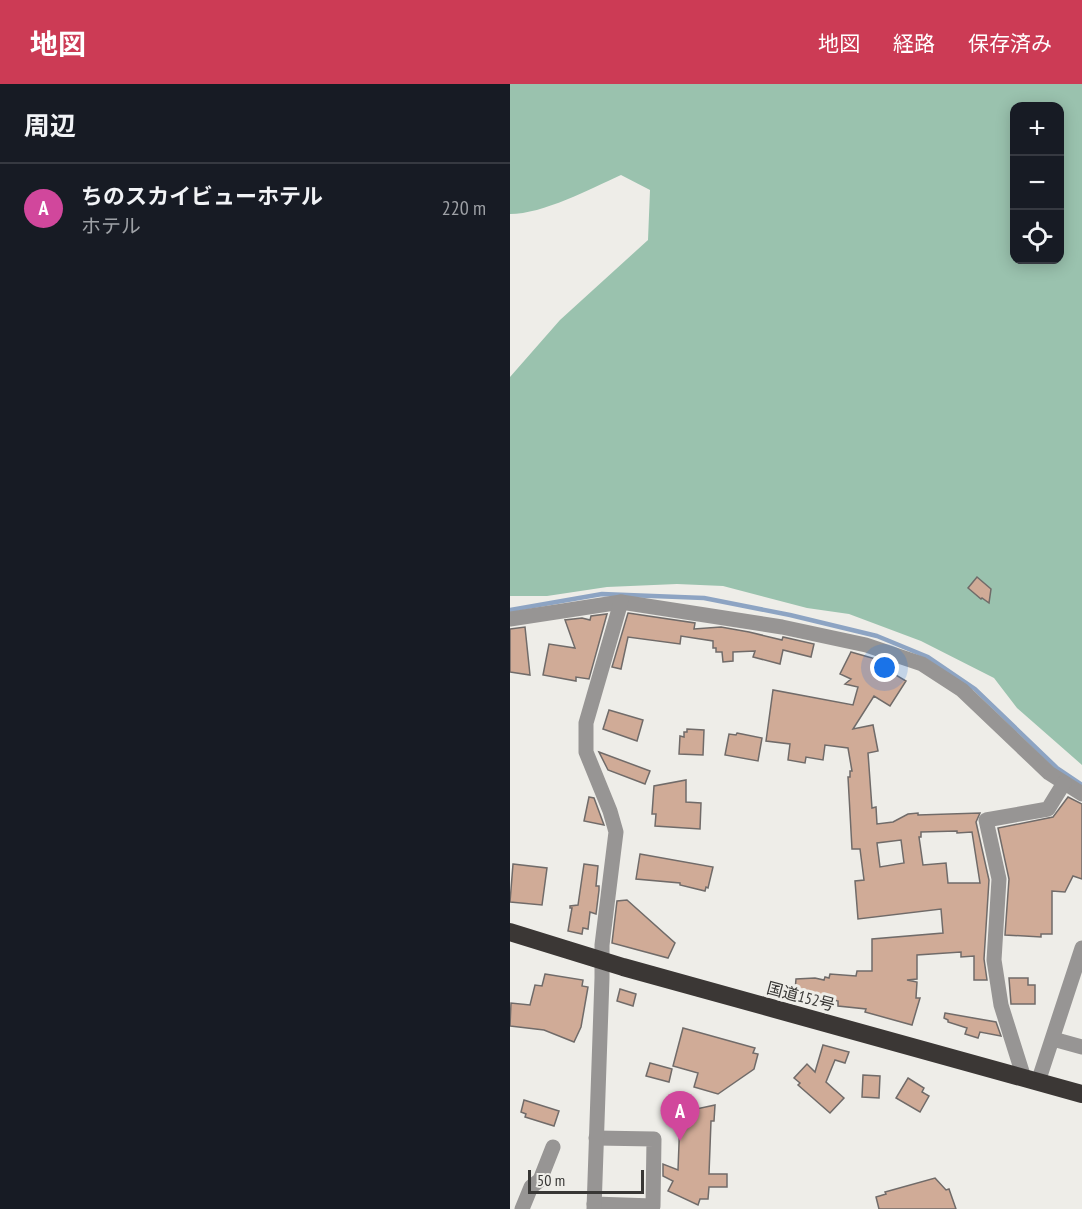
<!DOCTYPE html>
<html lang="ja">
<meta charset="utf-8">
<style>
:root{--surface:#171b24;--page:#20242c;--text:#f1f3f6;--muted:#9ea1a6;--line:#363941;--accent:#cc3b55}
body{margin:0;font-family:"PT Sans Narrow","Noto Sans JP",sans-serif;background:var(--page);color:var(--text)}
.controls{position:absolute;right:18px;top:18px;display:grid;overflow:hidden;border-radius:12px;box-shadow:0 3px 15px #0003}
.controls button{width:54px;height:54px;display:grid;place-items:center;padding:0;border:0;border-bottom:2px solid var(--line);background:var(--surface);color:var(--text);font:30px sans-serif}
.scale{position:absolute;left:18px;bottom:15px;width:116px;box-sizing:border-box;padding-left:6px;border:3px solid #383735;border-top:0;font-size:16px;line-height:21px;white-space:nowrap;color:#383735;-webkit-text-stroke:4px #eeede8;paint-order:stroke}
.you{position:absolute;left:375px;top:584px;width:21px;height:21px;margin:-15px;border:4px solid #fff;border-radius:50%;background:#1a73e8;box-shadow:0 0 0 9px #1a73e833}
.badge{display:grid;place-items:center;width:39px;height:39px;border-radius:50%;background:var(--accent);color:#fff;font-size:20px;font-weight:700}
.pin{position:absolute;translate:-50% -50px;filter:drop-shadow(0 2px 3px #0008)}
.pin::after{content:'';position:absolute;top:32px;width:21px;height:18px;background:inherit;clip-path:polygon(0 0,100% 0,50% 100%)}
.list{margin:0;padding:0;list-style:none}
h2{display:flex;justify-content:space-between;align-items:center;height:78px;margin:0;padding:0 24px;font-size:26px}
h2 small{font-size:20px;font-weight:400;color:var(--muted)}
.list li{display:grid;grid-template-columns:39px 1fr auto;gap:18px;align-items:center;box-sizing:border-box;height:90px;padding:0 24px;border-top:2px solid var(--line)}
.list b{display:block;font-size:22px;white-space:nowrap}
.list p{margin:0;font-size:20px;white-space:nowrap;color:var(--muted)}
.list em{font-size:20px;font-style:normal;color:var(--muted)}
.icon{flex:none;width:33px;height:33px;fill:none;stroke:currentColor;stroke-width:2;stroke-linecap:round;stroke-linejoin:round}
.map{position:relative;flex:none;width:572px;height:1125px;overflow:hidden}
header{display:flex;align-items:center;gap:36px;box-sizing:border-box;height:84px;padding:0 30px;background:var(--accent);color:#fff}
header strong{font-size:28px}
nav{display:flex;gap:33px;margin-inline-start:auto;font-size:21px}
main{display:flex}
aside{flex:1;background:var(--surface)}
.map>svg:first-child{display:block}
</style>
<header>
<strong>地図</strong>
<nav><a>地図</a><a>経路</a><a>保存済み</a></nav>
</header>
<main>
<aside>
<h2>周辺<small></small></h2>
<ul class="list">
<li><span class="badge" style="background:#d1479c">A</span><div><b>ちのスカイビューホテル</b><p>ホテル</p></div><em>220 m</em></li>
</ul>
</aside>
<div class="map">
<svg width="572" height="1125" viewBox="0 0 572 1125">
<rect width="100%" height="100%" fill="#eeede8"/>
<path fill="#9ac2ae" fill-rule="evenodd" d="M 0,0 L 572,0 L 572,681 L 507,624 L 484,594 L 411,557 L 339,530 L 297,524 L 213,502 L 167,500 L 97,503 L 37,512 L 0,512 L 0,293 L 50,236 L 138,156 L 140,106 L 111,91 C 80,105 33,130 0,130 ZM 505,22 L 550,22 L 550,176 L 505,176 Z"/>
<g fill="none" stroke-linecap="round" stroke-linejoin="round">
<path stroke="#8da4c3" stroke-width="4.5" d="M 0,526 L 92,510 L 194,514 L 280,531 L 367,552 L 418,573 L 465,605 L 547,684 L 572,701"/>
</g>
<g fill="#d0ab97" stroke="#706b69" stroke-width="1.5" fill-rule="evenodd">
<path d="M 467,493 L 481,505 L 479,519 L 472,514 L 471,515 L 458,504 Z"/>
<path d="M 118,529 L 185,539 L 184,545 L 211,543 L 239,548 L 272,556 L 273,553 L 304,560 L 301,573 L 273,566 L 270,580 L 243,573 L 245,567 L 223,568 L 223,577 L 213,578 L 212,568 L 206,568 L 206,564 L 203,564 L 203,557 L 171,552 L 170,560 L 118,553 L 111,585 L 102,583 Z"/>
<path d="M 97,530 L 79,595 L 66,593 L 66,597 L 33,591 L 39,560 L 65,564 L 55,536 L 72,534 L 80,536 L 81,532 Z"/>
<path d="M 15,543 L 20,591 L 0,588 L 0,545 Z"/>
<path d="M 341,568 L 383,580 L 379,587 L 396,597 L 380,622 L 364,612 L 343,645 L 363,641 L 368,667 L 358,669 L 362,724 L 366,723 L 367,740 L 383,738 L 398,730 L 408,729 L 408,731 L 470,729 L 466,738 L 479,796 L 474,875 L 477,896 L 464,896 L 464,872 L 451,873 L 451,868 L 407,871 L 407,895 L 397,896 L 407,898 L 406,914 L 410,914 L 402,941 L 355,928 L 356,925 L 328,922 L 328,917 L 285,907 L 286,895 L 305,894 L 314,896 L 315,893 L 319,894 L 320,890 L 346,892 L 347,887 L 362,887 L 362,855 L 433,849 L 431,825 L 348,835 L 345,797 L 354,796 L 350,765 L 342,765 L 338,693 L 340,693 L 340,687 L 342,687 L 338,664 L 315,661 L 313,676 L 296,673 L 295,679 L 278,676 L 280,660 L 256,657 L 263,606 L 343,621 L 348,603 L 335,600 L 341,595 L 330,590 ZM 447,747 L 447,749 L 462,748 L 470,799 L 438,799 L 436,779 L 413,781 L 409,753 L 411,753 L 411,748 ZM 391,756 L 394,779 L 370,783 L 367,759 Z"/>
<path d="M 99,626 L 133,636 L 127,657 L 93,645 Z"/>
<path d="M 177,645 L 194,646 L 193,671 L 169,670 L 170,652 L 174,653 L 174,648 L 177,648 Z"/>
<path d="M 227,649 L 252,654 L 248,677 L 215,671 L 219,650 L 226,651 Z"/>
<path d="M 89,668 L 140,687 L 135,700 L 98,686 Z"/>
<path d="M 176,696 L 176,718 L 191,719 L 190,745 L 145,742 L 146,730 L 142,730 L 144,702 Z"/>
<path d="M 79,713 L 84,714 L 94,741 L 74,737 Z"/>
<path d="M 558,713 L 572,720 L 572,795 L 563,792 L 555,808 L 542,807 L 542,850 L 531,850 L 531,853 L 495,851 L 499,795 L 488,744 L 543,733 Z"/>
<path d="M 130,770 L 203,783 L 198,804 L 196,803 L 195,807 L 170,801 L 170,799 L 126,795 Z"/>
<path d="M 3,780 L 37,784 L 32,821 L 0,818 Z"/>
<path d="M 74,780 L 88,782 L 86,802 L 89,802 L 89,806 L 86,830 L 80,828 L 78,845 L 73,844 L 72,850 L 58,847 L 62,824 L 60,824 L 60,822 L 68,821 Z"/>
<path d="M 117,816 L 165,859 L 158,874 L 102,859 L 107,817 Z"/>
<path d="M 35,890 L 73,896 L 72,902 L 78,903 L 71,943 L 64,958 L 34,946 L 0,942 L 1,919 L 20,921 L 25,901 L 32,902 Z"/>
<path d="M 499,894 L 518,894 L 518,901 L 525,901 L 525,920 L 501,920 Z"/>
<path d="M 110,905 L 126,910 L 123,922 L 107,917 Z"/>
<path d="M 435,929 L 486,938 L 491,952 L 470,948 L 468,954 L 455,950 L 457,944 L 438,938 L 438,936 L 434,934 Z"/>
<path d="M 173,944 L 245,964 L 243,969 L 248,970 L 244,985 L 208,1010 L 184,1003 L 188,989 L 163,982 Z"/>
<path d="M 313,961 L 339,968 L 335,979 L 325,976 L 316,998 L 334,1014 L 320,1029 L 288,1001 L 290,999 L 284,994 L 297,980 L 305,988 Z"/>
<path d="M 140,979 L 162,985 L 159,998 L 136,992 Z"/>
<path d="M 353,991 L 370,992 L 369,1014 L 352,1013 Z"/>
<path d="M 398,994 L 414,1004 L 412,1008 L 419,1012 L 410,1028 L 386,1014 Z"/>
<path d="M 14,1016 L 49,1027 L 44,1042 L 15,1033 L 16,1030 L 11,1028 Z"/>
<path d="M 205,1021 L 204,1037 L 201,1037 L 199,1090 L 217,1090 L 217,1103 L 199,1103 L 198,1115 L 190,1115 L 188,1121 L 158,1107 L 163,1097 L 153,1092 L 153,1080 L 168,1086 L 170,1034 L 176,1034 L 176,1028 L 186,1028 L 186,1025 Z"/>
<path d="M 425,1094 L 436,1106 L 439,1105 L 446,1125 L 369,1125 L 366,1113 L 376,1110 L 375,1108 Z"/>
</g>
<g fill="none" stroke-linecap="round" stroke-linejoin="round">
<g stroke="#979594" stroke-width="15">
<path d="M 0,535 L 111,518 L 272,543 L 356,561 L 412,580 L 452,606 L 539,689 L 572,710"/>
<path d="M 543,955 L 572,963"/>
<path d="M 514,994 L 491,921 L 484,876 L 489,795 L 476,736 L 538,725 L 554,699"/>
<path d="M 528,998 L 572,864"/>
<path d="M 84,1120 L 143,1122 L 144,1055 L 86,1054"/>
<path d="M 12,1125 L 21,1103 L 30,1096 L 43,1063"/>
<path d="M 84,1125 L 92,894 L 92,861 L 106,748 L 100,727 L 76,668 L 76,639 L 111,518"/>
</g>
<path stroke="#3b3735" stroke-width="18" d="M 0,848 L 113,883 L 572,1010"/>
</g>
<g text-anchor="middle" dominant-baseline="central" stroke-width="6" stroke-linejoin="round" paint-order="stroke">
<g font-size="16" fill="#383735" stroke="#eeede8">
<text transform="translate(291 912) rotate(15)">国道152号</text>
</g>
</g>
</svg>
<div class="controls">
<button>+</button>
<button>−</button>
<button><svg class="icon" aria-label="locate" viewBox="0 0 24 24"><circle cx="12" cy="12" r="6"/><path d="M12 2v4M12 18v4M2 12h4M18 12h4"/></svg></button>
</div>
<div class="scale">50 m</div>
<div class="you"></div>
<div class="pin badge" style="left:170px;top:1057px;background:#d1479c">A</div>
</div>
</main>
